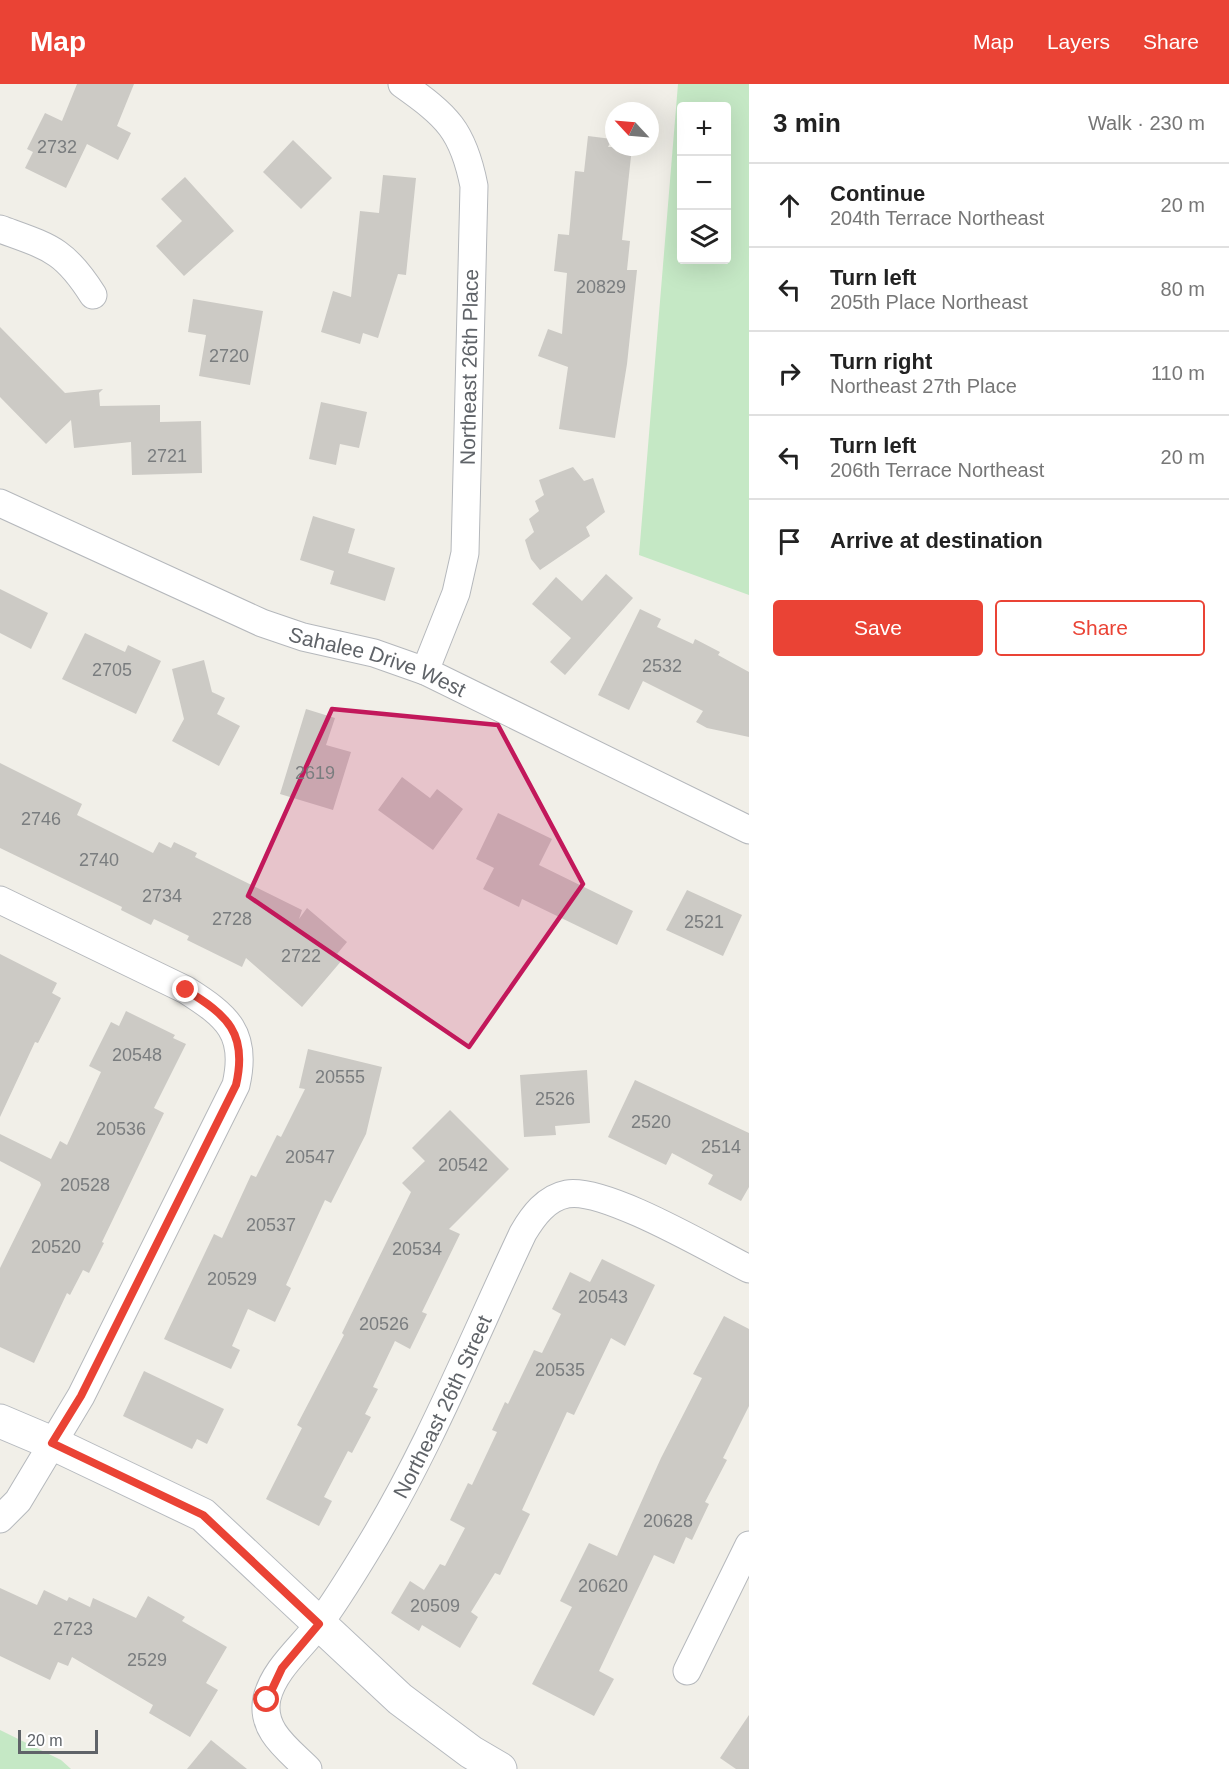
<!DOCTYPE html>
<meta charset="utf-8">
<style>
:root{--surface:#fff;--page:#f6f6f6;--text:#222;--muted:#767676;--line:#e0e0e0;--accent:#ea4335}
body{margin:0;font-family:Arial,sans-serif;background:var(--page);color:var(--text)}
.controls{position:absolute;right:18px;top:18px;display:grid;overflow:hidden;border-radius:6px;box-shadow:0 6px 24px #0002}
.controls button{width:54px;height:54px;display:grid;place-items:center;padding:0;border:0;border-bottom:2px solid var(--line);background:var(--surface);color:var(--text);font:30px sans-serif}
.compass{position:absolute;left:605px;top:18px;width:54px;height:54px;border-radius:50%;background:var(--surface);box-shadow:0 6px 24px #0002;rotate:296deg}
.scale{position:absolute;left:18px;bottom:15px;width:80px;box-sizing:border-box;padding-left:6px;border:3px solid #5f6368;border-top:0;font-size:16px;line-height:21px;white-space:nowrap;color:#5f6368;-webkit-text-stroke:4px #fff;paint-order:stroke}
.stop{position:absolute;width:18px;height:18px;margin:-14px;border:4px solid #ea4335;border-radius:50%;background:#fff}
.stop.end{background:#ea4335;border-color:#fff;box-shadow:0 2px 6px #0008}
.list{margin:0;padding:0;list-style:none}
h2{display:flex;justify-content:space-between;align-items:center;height:78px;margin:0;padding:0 24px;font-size:26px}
h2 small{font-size:20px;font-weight:400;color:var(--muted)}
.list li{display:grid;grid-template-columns:39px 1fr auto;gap:18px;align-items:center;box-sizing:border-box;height:84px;padding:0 24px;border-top:2px solid var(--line)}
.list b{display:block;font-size:22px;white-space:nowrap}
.list p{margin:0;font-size:20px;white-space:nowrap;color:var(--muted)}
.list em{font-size:20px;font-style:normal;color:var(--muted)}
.actions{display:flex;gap:12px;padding:18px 24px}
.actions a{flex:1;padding:14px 0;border:2px solid var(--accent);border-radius:6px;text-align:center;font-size:21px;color:var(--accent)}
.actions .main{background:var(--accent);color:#fff}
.icon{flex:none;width:33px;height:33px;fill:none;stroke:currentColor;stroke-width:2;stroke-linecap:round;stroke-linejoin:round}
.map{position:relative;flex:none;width:749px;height:1685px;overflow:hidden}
header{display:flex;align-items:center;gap:36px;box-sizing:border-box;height:84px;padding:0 30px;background:var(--accent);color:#fff}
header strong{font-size:28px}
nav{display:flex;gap:33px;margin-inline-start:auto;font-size:21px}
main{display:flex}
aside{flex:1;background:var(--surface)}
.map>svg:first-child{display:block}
</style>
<header>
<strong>Map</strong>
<nav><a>Map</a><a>Layers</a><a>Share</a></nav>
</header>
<main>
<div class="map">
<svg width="749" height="1685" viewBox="0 0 749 1685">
<rect width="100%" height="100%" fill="#f1efe8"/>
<g fill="#c5e8c5" fill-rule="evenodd">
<path d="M 678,0 L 749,0 L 749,511 L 639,471 ZM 726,22 L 726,176 L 682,176 L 682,22 Z"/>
<path d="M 0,1646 L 61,1676 L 71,1685 L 0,1685 Z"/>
</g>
<g fill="#cccac5">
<path d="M 77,0 L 134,0 L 117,42 L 131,49 L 118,76 L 87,60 L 66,104 L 25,84 L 33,68 L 27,65 L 45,29 L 62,37 Z"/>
<path d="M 588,52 L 612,55 L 608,63 L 632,63 L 622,156 L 630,157 L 627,186 L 637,186 L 627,280 L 615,354 L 559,345 L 568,283 L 538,272 L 548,245 L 562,250 L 567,189 L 554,187 L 558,150 L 569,151 L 575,87 L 584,88 Z"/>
<path d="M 293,56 L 332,94 L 301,125 L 263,88 Z"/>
<path d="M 383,91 L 416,94 L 406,191 L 398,190 L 378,254 L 363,249 L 360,260 L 321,248 L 333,207 L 351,213 L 360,127 L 379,129 Z"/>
<path d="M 185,93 L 234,147 L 184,192 L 156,162 L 182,137 L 161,115 Z"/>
<path d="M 193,215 L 263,227 L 250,301 L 199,292 L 206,251 L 188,248 Z"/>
<path d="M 0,243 L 65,309 L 103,305 L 99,309 L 100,322 L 160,321 L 160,338 L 201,337 L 202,389 L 132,391 L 131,358 L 74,364 L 71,336 L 46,360 L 0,313 Z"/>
<path d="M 321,318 L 367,328 L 359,364 L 340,360 L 336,381 L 309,375 Z"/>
<path d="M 573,383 L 584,397 L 593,394 L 605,428 L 586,443 L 590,452 L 540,486 L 531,475 L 525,456 L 534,448 L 529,435 L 539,427 L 535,417 L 544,411 L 539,396 Z"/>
<path d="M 313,432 L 355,445 L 348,469 L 395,484 L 385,517 L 330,500 L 334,487 L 300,476 Z"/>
<path d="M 606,490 L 633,514 L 565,591 L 550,578 L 571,554 L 532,520 L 556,493 L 582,517 Z"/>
<path d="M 0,505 L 48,529 L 31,565 L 0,549 Z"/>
<path d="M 640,525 L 661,535 L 657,543 L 693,560 L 695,555 L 720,568 L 718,571 L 749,588 L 749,653 L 707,644 L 696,638 L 703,627 L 643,597 L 629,626 L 598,611 Z"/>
<path d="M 85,549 L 125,568 L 128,561 L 161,577 L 136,630 L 62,595 Z"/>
<path d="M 204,576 L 212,608 L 225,614 L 217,630 L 240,642 L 219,682 L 172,657 L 184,635 L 172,585 Z"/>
<path d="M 306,625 L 335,634 L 326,661 L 351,668 L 333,726 L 280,710 Z"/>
<path d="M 0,679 L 82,720 L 77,731 L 153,769 L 159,758 L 171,764 L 174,758 L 197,769 L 195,773 L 302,826 L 299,835 L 307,824 L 347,858 L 337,870 L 343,875 L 302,923 L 246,874 L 242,883 L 187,856 L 189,852 L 154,835 L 151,841 L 121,826 L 122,823 L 0,764 Z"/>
<path d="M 402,693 L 430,714 L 437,705 L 463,725 L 433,766 L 378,726 Z"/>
<path d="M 498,729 L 552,755 L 539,781 L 633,827 L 617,861 L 522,815 L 519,823 L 483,805 L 494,784 L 476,775 Z"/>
<path d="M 687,806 L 742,831 L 723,872 L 666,846 Z"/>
<path d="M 0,870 L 57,899 L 52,909 L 61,914 L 38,959 L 35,958 L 0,1033 Z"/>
<path d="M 126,927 L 175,951 L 173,954 L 186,960 L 154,1024 L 164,1029 L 102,1158 L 104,1159 L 89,1189 L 83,1186 L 70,1211 L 67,1209 L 34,1279 L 0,1263 L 0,1184 L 41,1101 L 40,1098 L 0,1077 L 0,1050 L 51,1075 L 60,1057 L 67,1061 L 101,988 L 89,982 L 111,938 L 119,942 Z"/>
<path d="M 308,965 L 382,983 L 366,1050 L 331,1119 L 325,1116 L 286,1201 L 291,1204 L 275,1238 L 248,1225 L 232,1262 L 240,1266 L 231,1285 L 164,1255 L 214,1150 L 222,1154 L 251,1091 L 256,1093 L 277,1051 L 281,1053 L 305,1005 L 299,1004 Z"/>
<path d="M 587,986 L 590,1039 L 555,1042 L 556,1051 L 524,1053 L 520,991 Z"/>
<path d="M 635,996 L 749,1049 L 749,1103 L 741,1117 L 708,1100 L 713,1091 L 672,1069 L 666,1081 L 608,1053 Z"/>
<path d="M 450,1026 L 509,1085 L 449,1145 L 460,1150 L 422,1228 L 427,1230 L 410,1265 L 395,1257 L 373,1303 L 378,1305 L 365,1330 L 371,1333 L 352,1369 L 348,1367 L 324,1413 L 332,1417 L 319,1442 L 266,1415 L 302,1344 L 297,1341 L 344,1251 L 342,1249 L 411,1108 L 402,1099 L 425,1077 L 412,1064 Z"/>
<path d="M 602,1175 L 655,1201 L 625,1262 L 611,1254 L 574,1331 L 567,1328 L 522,1426 L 530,1430 L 500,1491 L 495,1489 L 471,1528 L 478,1533 L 460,1564 L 422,1541 L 419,1547 L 391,1529 L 410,1497 L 424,1506 L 440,1480 L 445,1482 L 465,1444 L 450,1436 L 468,1399 L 472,1401 L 497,1348 L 492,1346 L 505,1318 L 508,1320 L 534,1266 L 542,1269 L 561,1230 L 552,1225 L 570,1188 L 590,1198 Z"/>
<path d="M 724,1232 L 749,1245 L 749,1322 L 723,1374 L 727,1376 L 705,1418 L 709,1420 L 692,1456 L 686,1453 L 674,1480 L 654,1471 L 599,1587 L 614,1595 L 594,1632 L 532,1600 L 572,1523 L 560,1517 L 589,1459 L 617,1472 L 661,1374 L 702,1294 L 693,1290 Z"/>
<path d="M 144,1287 L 224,1325 L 207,1360 L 197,1355 L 192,1365 L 123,1332 Z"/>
<path d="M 0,1504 L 37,1521 L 44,1506 L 67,1517 L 69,1513 L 90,1523 L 93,1514 L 136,1534 L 148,1512 L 185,1533 L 182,1537 L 227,1563 L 206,1599 L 218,1606 L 190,1653 L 149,1629 L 153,1621 L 72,1573 L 68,1582 L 58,1578 L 50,1596 L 0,1572 Z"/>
<path d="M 749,1631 L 749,1685 L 736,1685 L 720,1674 Z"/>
<path d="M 211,1656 L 247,1685 L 187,1685 Z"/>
</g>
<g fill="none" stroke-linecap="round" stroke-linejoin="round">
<g stroke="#b5b8bc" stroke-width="29">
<g id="street">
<path d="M 402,0 C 447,32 463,46 474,102 L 465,469 L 456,509 L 425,587"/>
<path d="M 0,145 C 49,163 64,165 93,211"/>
<path id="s1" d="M 0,419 L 262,539 L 303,553 L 374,569 L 425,587 L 749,746"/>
<path d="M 0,816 L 186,906 C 227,932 248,949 236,1001 L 81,1312 L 18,1417 L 0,1435"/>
<path d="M 687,1587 L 749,1461"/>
<path id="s2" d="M 308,1685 C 288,1665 260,1646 267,1614 C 274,1585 302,1563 319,1540 C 335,1518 350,1494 364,1471 C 427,1370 472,1257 523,1149 C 533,1132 546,1114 567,1110 C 605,1103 711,1166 749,1185"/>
</g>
</g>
<g stroke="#b6babf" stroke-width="35">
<path id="secondary" d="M 0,1337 L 52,1359 L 203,1431 L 400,1615 L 471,1668 L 500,1685"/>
</g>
<use href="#street" stroke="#fff" stroke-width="27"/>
<use href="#secondary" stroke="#fff" stroke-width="33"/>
</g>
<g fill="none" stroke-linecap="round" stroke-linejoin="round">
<path stroke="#ea4335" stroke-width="8" d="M 186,906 C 227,931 248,949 236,1001 L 81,1312 L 52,1359 L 203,1431 L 319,1540 L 282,1584 L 267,1616"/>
</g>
<path fill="#c2185b" fill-opacity="0.2" stroke="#c2185b" stroke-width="4.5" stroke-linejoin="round" d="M 332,625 L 498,641 L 583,800 L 469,963 L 248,812 Z"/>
<g text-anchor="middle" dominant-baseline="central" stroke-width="4.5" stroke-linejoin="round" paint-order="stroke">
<g font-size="18" fill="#7a7d7f">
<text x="57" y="63">2732</text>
<text x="601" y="203">20829</text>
<text x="229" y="272">2720</text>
<text x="167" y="372">2721</text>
<text x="662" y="582">2532</text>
<text x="112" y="586">2705</text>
<text x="315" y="689">2619</text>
<text x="41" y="735">2746</text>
<text x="99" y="776">2740</text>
<text x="162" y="812">2734</text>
<text x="232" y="835">2728</text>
<text x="704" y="838">2521</text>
<text x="301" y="872">2722</text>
<text x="137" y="971">20548</text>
<text x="340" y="993">20555</text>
<text x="555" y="1015">2526</text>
<text x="651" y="1038">2520</text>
<text x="121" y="1045">20536</text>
<text x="721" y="1063">2514</text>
<text x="310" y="1073">20547</text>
<text x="463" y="1081">20542</text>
<text x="85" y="1101">20528</text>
<text x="271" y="1141">20537</text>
<text x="56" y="1163">20520</text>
<text x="417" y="1165">20534</text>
<text x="232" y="1195">20529</text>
<text x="603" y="1213">20543</text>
<text x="384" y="1240">20526</text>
<text x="560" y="1286">20535</text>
<text x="668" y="1437">20628</text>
<text x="603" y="1502">20620</text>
<text x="435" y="1522">20509</text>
<text x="73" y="1545">2723</text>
<text x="147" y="1576">2529</text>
</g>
<g font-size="21" fill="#5f6368" stroke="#fff">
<text transform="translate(469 283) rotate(-89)">Northeast 26th Place</text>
<text stroke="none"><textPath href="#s1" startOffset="410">Sahalee Drive West</textPath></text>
<text stroke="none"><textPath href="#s2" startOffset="428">Northeast 26th Street</textPath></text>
</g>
</g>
</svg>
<div class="controls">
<button>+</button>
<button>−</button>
<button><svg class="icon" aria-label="layers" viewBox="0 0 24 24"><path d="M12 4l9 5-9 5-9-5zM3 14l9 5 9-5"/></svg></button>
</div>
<svg class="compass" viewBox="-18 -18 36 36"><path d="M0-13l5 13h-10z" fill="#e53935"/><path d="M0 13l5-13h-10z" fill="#767676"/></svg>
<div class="scale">20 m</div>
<div class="stop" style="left:267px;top:1616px"></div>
<div class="stop end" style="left:186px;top:906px"></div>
</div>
<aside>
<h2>3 min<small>Walk · 230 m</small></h2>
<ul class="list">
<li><svg class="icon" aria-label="ahead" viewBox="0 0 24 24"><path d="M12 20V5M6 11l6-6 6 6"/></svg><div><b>Continue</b><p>204th Terrace Northeast</p></div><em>20 m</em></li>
<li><svg class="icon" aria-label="left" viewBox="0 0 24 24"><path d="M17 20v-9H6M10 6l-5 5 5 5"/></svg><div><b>Turn left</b><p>205th Place Northeast</p></div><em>80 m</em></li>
<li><svg class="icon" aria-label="right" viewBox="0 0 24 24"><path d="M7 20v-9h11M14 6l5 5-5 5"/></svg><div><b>Turn right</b><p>Northeast 27th Place</p></div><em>110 m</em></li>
<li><svg class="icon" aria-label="left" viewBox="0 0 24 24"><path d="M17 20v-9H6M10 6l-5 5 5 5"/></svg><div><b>Turn left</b><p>206th Terrace Northeast</p></div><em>20 m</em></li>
<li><svg class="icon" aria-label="arrive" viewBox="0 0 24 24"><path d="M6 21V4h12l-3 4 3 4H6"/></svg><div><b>Arrive at destination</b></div></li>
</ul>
<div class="actions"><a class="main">Save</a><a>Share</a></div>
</aside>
</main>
